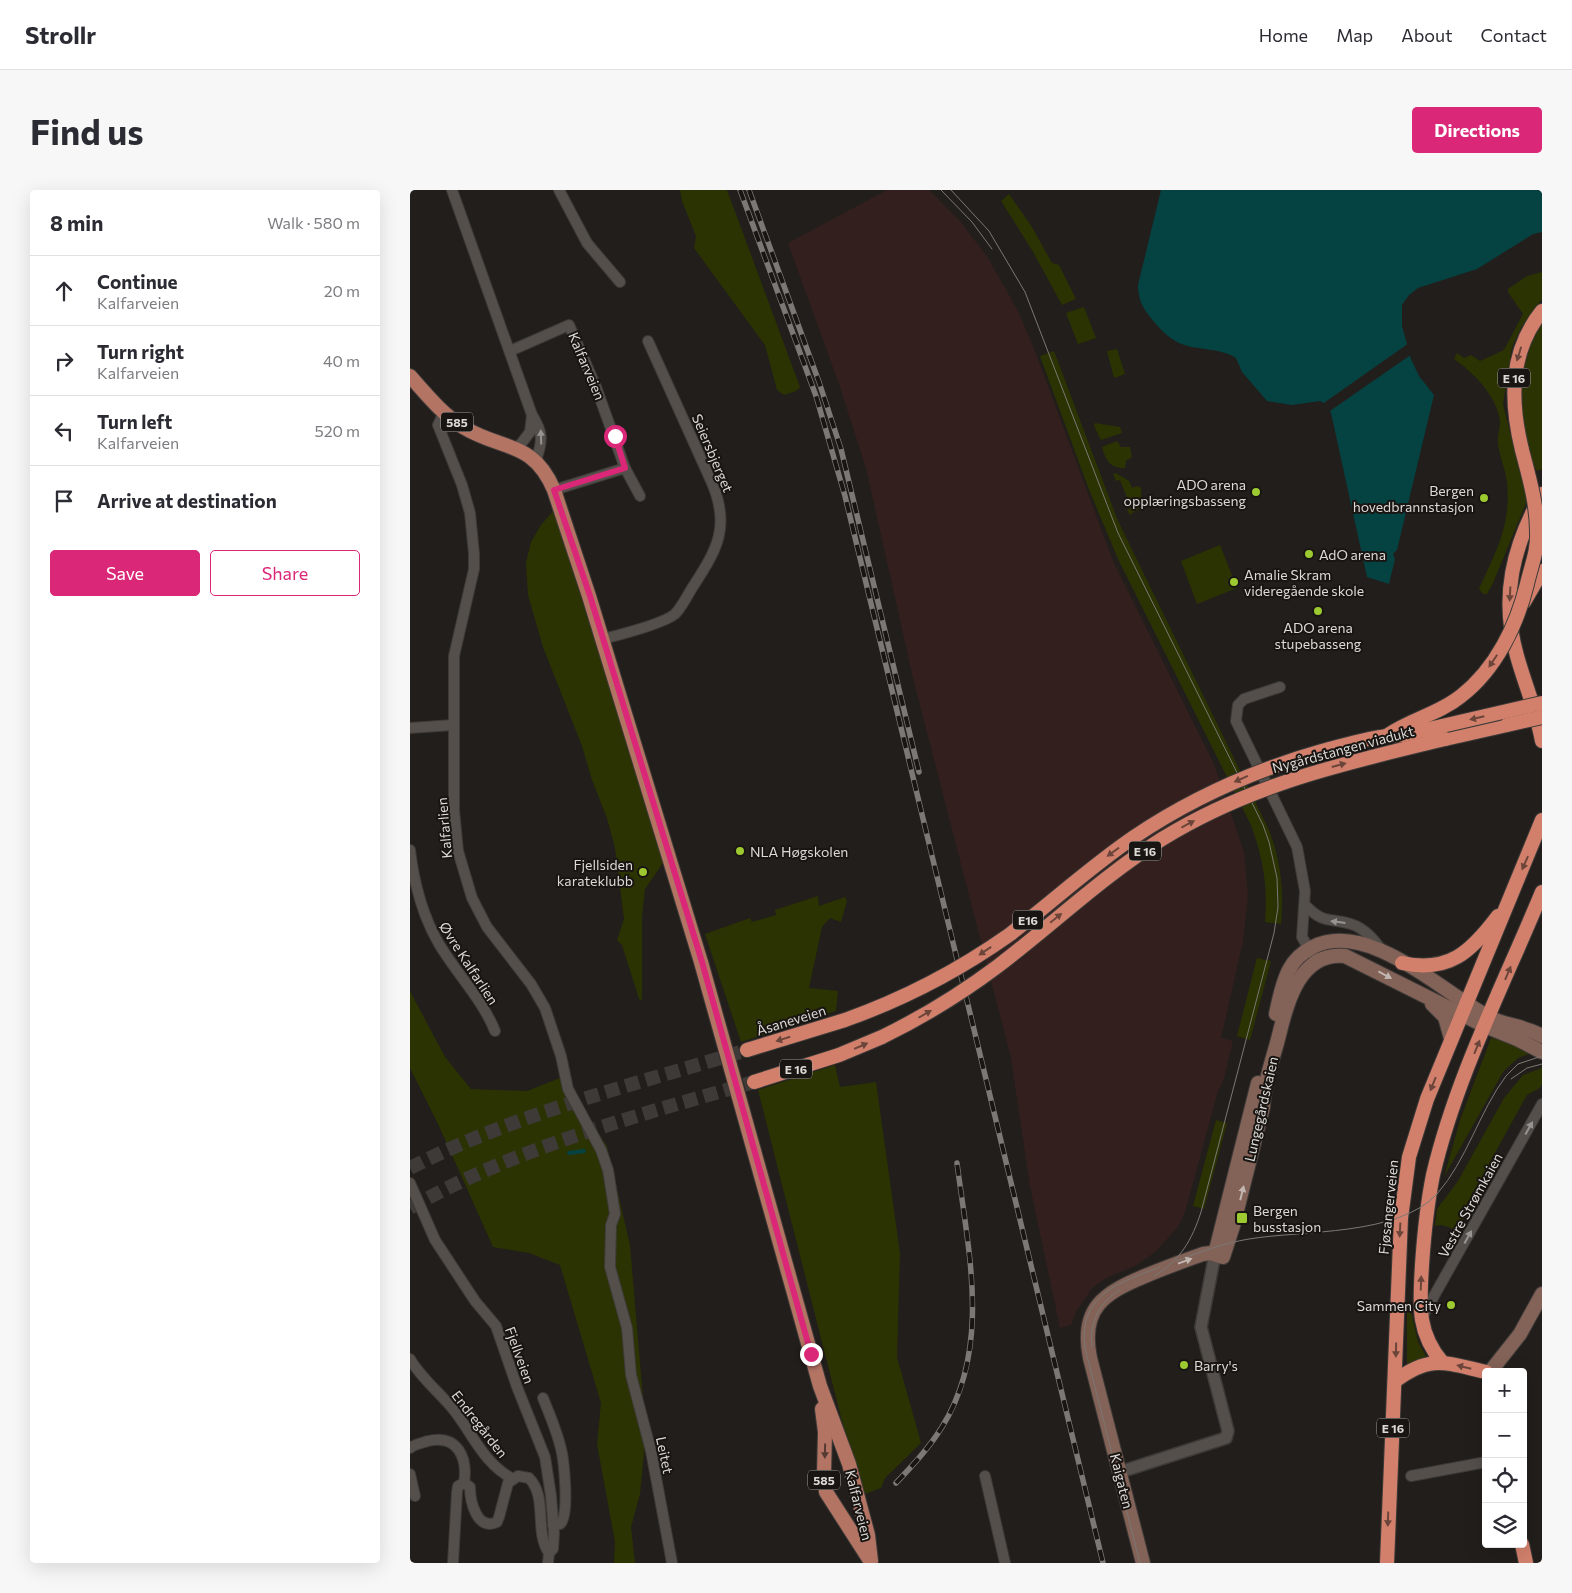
<!DOCTYPE html>
<meta charset="utf-8">
<style>
:root{--surface:#fff;--page:#f7f7f7;--text:#2b2b33;--muted:#7c7c81;--line:#e1e1e2;--accent:#db2777}
body{margin:0;font-family:Commissioner,sans-serif;background:var(--page);color:var(--text)}
.controls{position:absolute;right:15px;bottom:15px;display:grid;overflow:hidden;border-radius:5px;box-shadow:0 5px 20px #0002}
.controls button{width:45px;height:45px;display:grid;place-items:center;padding:0;border:0;border-bottom:1px solid var(--line);background:var(--surface);color:var(--text);font:25px sans-serif}
.stop{position:absolute;width:15px;height:15px;margin:-11px;border:4px solid #db2777;border-radius:50%;background:#fff}
.stop.end{background:#db2777;border-color:#fff;box-shadow:0 1px 5px #0008}
.list{margin:0;padding:0;list-style:none}
h2{display:flex;justify-content:space-between;align-items:center;height:65px;margin:0;padding:0 20px;font-size:21px}
h2 small{font-size:16px;font-weight:400;color:var(--muted)}
.list li{display:grid;grid-template-columns:32px 1fr auto;gap:15px;align-items:center;box-sizing:border-box;height:70px;padding:0 20px;border-top:1px solid var(--line)}
.list b{display:block;font-size:19px;white-space:nowrap}
.list p{margin:0;font-size:16px;white-space:nowrap;color:var(--muted)}
.list em{font-size:16px;font-style:normal;color:var(--muted)}
.actions{display:flex;gap:10px;padding:15px 20px}
.actions a{flex:1;padding:11px 0;border:1px solid var(--accent);border-radius:5px;text-align:center;font-size:18px;color:var(--accent)}
.actions .main{background:var(--accent);color:#fff}
.icon{flex:none;width:28px;height:28px;fill:none;stroke:currentColor;stroke-width:2;stroke-linecap:round;stroke-linejoin:round}
.map{position:relative;flex:none;width:1132px;height:1373px;overflow:hidden;border-radius:5px}
header{display:flex;align-items:center;gap:30px;box-sizing:border-box;height:70px;padding:0 25px;background:var(--surface);border-bottom:1px solid var(--line)}
header strong{font-size:24px}
nav{display:flex;gap:28px;margin-inline-start:auto;font-size:18px}
.intro{display:flex;align-items:center;justify-content:space-between;box-sizing:border-box;height:120px;padding:0 30px}
h1{margin:0;font-size:35px}
.button{padding:12px 22px;border-radius:5px;background:var(--accent);color:#fff;font-size:18px;font-weight:700}
main{display:flex;gap:30px;padding:0 30px}
aside{flex:1;background:var(--surface);border-radius:5px;box-shadow:0 5px 20px #0002}
.map>svg:first-child{display:block}
</style>
<header>
<strong>Strollr</strong>
<nav><a>Home</a><a>Map</a><a>About</a><a>Contact</a></nav>
</header>
<div class="intro"><h1>Find us</h1><a class="button">Directions</a></div>
<main>
<aside>
<h2>8 min<small>Walk · 580 m</small></h2>
<ul class="list">
<li><svg class="icon" aria-label="ahead" viewBox="0 0 24 24"><path d="M12 20V5M6 11l6-6 6 6"/></svg><div><b>Continue</b><p>Kalfarveien</p></div><em>20 m</em></li>
<li><svg class="icon" aria-label="right" viewBox="0 0 24 24"><path d="M7 20v-9h11M14 6l5 5-5 5"/></svg><div><b>Turn right</b><p>Kalfarveien</p></div><em>40 m</em></li>
<li><svg class="icon" aria-label="left" viewBox="0 0 24 24"><path d="M17 20v-9H6M10 6l-5 5 5 5"/></svg><div><b>Turn left</b><p>Kalfarveien</p></div><em>520 m</em></li>
<li><svg class="icon" aria-label="arrive" viewBox="0 0 24 24"><path d="M6 21V4h12l-3 4 3 4H6"/></svg><div><b>Arrive at destination</b></div></li>
</ul>
<div class="actions"><a class="main">Save</a><a>Share</a></div>
</aside>
<div class="map">
<svg width="1132" height="1373" viewBox="0 0 1132 1373">
<rect width="100%" height="100%" fill="#221e1b"/>
<path fill="#33201e" d="M 477,0 L 519,0 L 550,31 L 578,68 L 594,96 L 610,125 L 628,169 L 703,371 L 804,574 L 834,662 L 838,706 L 833,751 L 811,848 L 823,851 L 813,892 L 808,901 L 775,1022 L 768,1037 L 745,1062 L 727,1075 L 696,1088 L 682,1098 L 667,1120 L 661,1135 L 650,1138 L 620,996 L 601,868 L 503,488 L 456,278 L 429,194 L 378,53 Z"/>
<g fill="#2c3302">
<path d="M 270,0 L 317,0 L 390,197 L 386,201 L 374,205 L 367,200 L 355,155 L 284,58 L 286,46 L 272,11 Z"/>
<path d="M 599,4 L 622,37 L 642,73 L 649,75 L 666,109 L 652,115 L 622,60 L 591,11 Z"/>
<path d="M 1132,82 L 1132,109 L 1112,136 L 1102,157 L 1093,214 L 1117,311 L 1083,393 L 1077,404 L 1073,404 L 1069,399 C 1086,361 1101,336 1097,293 C 1096,279 1087,262 1088,248 C 1088,243 1090,238 1090,233 C 1089,208 1063,182 1044,169 L 1047,163 L 1054,168 L 1061,165 L 1070,171 L 1094,160 L 1113,124 L 1098,102 L 1098,99 L 1117,86 Z"/>
<path d="M 674,117 L 686,148 L 668,154 L 656,123 Z"/>
<path d="M 1132,128 L 1132,279 L 1127,281 C 1115,264 1107,211 1108,190 C 1109,173 1122,142 1132,128 Z"/>
<path d="M 707,159 L 715,184 L 704,188 L 697,161 Z"/>
<path d="M 644,161 L 708,331 L 859,640 C 871,671 874,701 871,734 L 855,732 C 858,696 853,666 840,633 L 708,369 L 678,297 L 630,166 Z"/>
<path d="M 685,233 L 710,237 L 712,243 L 691,250 L 684,236 Z"/>
<path d="M 707,251 L 711,257 L 720,257 L 722,267 L 716,271 L 715,278 C 700,278 696,271 692,257 Z"/>
<path d="M 706,283 L 719,291 L 722,298 L 728,296 L 731,298 L 732,316 L 720,325 L 717,320 L 721,318 L 710,290 L 706,291 L 703,284 Z"/>
<path d="M 144,320 L 214,541 L 253,673 L 235,699 L 232,727 L 232,810 L 229,809 L 212,755 L 207,750 L 214,729 L 205,658 L 197,628 L 182,590 L 172,556 L 133,457 L 118,405 L 116,373 L 121,352 L 131,335 Z"/>
<path d="M 810,355 L 827,398 L 787,414 L 771,371 Z"/>
<path d="M 408,706 L 409,716 L 435,707 L 437,711 L 431,732 L 420,728 L 412,737 L 399,798 L 428,801 L 426,821 L 331,852 L 295,744 L 340,728 L 342,732 L 366,725 L 365,720 Z"/>
<path d="M 847,768 L 861,771 L 840,850 L 827,846 Z"/>
<path d="M 0,801 L 35,867 L 61,899 L 117,901 L 150,888 L 197,956 L 220,1055 L 236,1243 L 230,1304 L 221,1337 L 225,1373 L 204,1373 L 205,1352 L 187,1254 L 191,1213 L 150,1075 L 119,1063 L 83,1057 L 29,936 L 0,878 Z"/>
<path d="M 1081,848 L 1101,851 L 1122,863 L 1108,868 L 1093,882 L 1034,987 L 1050,930 Z"/>
<path d="M 425,875 L 430,897 L 466,892 L 490,1063 L 487,1167 L 511,1253 L 475,1288 L 471,1298 L 455,1304 L 432,1231 L 348,900 Z"/>
<path d="M 1132,878 L 1132,894 L 1130,898 L 1117,905 L 1081,970 L 1083,981 L 1079,988 L 1075,990 L 1047,1040 L 1032,1035 L 1025,1036 L 1027,1019 L 1048,991 L 1094,908 L 1113,885 Z"/>
<path d="M 806,930 L 817,933 L 794,1019 L 783,1016 Z"/>
<path d="M 997,1121 L 1001,1121 L 1008,1152 L 1016,1166 L 997,1176 Z"/>
</g>
<path fill="#054242" d="M 751,0 L 1132,0 L 1132,42 L 1123,44 L 1067,79 L 1008,98 L 999,105 L 992,115 L 992,136 L 1001,169 L 1009,186 L 1024,205 L 987,360 L 983,364 L 985,369 L 979,394 L 957,387 L 921,223 L 915,214 L 910,211 L 882,215 L 857,211 L 832,182 L 826,168 C 809,157 787,161 769,153 C 758,148 748,137 740,127 C 732,117 728,108 728,95 Z"/>
<path fill="#221e1b" d="M 999,153 L 1002,164 L 917,223 L 911,215 Z"/>
<g fill="none" stroke-linecap="round" stroke-linejoin="round">
<path stroke="#054242" stroke-width="4" d="M 159,963 L 174,961"/>
<g stroke="#3e3a37" stroke-width="14" stroke-dasharray="14 7" stroke-linecap="butt">
<path d="M 0,978 C 107,923 223,895 337,860"/>
<path d="M 0,1018 C 107,957 226,926 344,892"/>
</g>
<g stroke="#3d3a38" stroke-width="12">
<g id="minor">
<path d="M 42,0 L 122,225 C 133,242 133,251 126,270"/>
<path d="M 149,0 L 177,53 L 210,92"/>
<path d="M 100,161 L 159,135 L 186,197 L 215,278 L 144,300"/>
<path d="M 34,222 L 28,235 L 52,295 L 60,323 L 64,364 L 64,379 L 44,466 L 44,620 L 48,661 L 62,708 L 77,737 L 121,794 L 135,818 L 151,866 L 158,899 L 191,960 L 198,980 L 205,1024 L 201,1035 L 200,1077 L 217,1138 L 221,1185 L 241,1261 L 262,1373"/>
<path d="M 107,259 L 120,242 L 122,225"/>
<path d="M 215,278 L 230,306"/>
<path d="M 193,449 C 209,445 253,434 265,424 C 272,417 278,404 284,395 C 308,358 320,336 302,293 L 238,151"/>
<path d="M 870,497 L 834,509 L 828,515 L 826,531 L 887,657 L 895,701 L 892,747 L 902,764"/>
<path d="M 0,538 L 43,535"/>
<path d="M 0,660 C 4,693 12,725 29,754 C 47,784 72,809 85,841"/>
<path d="M 896,716 C 915,735 919,727 941,734 C 955,738 965,751 973,762"/>
<path d="M 0,993 L 25,1050 L 65,1111 L 86,1136 L 107,1197 L 135,1267 L 141,1306 L 144,1343 L 143,1359 L 139,1363 L 138,1373"/>
<path d="M 1011,1129 L 1132,914"/>
<path d="M 0,1169 C 11,1188 29,1202 43,1219 C 63,1244 73,1273 103,1289"/>
<path d="M 133,1208 C 139,1223 146,1239 150,1255 C 154,1268 160,1327 150,1334 L 143,1335"/>
<path d="M 0,1258 C 5,1254 12,1253 18,1251 C 47,1244 58,1267 54,1293"/>
<path d="M 0,1284 L 5,1306"/>
<path d="M 575,1286 L 595,1373"/>
<path d="M 1001,1286 L 1076,1272"/>
<path d="M 54,1293 L 60,1297 C 60,1311 67,1342 87,1332 L 89,1327 L 98,1293 L 108,1286 L 119,1288 C 138,1307 124,1342 139,1363"/>
<path d="M 43,1373 L 47,1302 L 48,1296 L 54,1293"/>
</g>
</g>
<g stroke="#3d3a38" stroke-width="14">
<path id="tertiary" d="M 710,1282 L 816,1248 L 818,1241 L 791,1137 L 805,1064"/>
</g>
<g stroke="#3d3a38" stroke-width="16">
<g id="secondary">
<path d="M 1022,814 L 1035,827 L 1041,849"/>
<path d="M 866,824 C 869,810 872,793 879,780 C 884,770 893,762 903,757 C 958,729 1033,803 1079,827 C 1095,836 1113,835 1132,846"/>
<path d="M 805,1064 L 848,893"/>
<path d="M 1080,1182 L 1110,1144 L 1132,1104"/>
<path d="M 733,1373 L 680,1168 C 670,1118 694,1103 735,1086 C 754,1078 773,1071 793,1064 L 801,1063 L 813,1067 L 823,1036 L 853,917 C 854,895 861,874 867,853 C 876,818 887,761 935,766 L 1075,836 L 1107,849 L 1132,862"/>
</g>
</g>
<g stroke="#3d3a38" stroke-width="16">
<g id="primary">
<path d="M 0,186 C 16,204 32,224 53,237 C 92,261 123,250 144,300 L 179,406 L 291,772 L 410,1196 L 439,1274 L 458,1345 L 461,1371"/>
<path d="M 412,1219 L 415,1242 L 414,1284 L 416,1302 L 459,1369"/>
</g>
</g>
<g stroke="#3d3a38" stroke-width="16">
<g id="trunk">
<path d="M 1112,260 C 1100,211 1099,162 1132,121"/>
<path d="M 1132,304 C 1103,356 1090,407 1107,466 C 1115,495 1127,522 1132,551"/>
<path d="M 1114,412 L 1132,381"/>
<path d="M 1035,549 L 1097,535"/>
<path d="M 992,773 C 1039,783 1061,762 1088,726"/>
<path d="M 337,860 L 435,830"/>
<path d="M 344,892 L 429,865 L 472,847"/>
<path d="M 1032,1172 C 1006,1141 1010,1113 1012,1075 C 1014,1045 1017,1015 1023,985 C 1046,887 1094,794 1132,702"/>
<path d="M 985,1191 C 1021,1164 1036,1173 1076,1182"/>
<path d="M 1112,1354 L 1116,1373"/>
<path d="M 977,1373 L 991,1028 L 999,967 L 1017,909 L 1132,630"/>
</g>
</g>
<use href="#minor" stroke="#544f4b" stroke-width="10"/>
<use href="#tertiary" stroke="#544f4b" stroke-width="11"/>
<use href="#secondary" stroke="#836257" stroke-width="14"/>
<use href="#primary" stroke="#b37464" stroke-width="14"/>
<use href="#trunk" stroke="#d2806c" stroke-width="14"/>
<g stroke="#7b7875" stroke-width="1">
<path d="M 531,0 L 562,32 L 582,59"/>
<path d="M 541,0 L 579,41 L 615,102 L 708,343 L 853,635 L 859,652 L 867,688 L 868,717 L 864,743 L 791,1022 C 782,1050 770,1071 744,1086"/>
<path d="M 1101,889 L 1117,878 L 1132,874"/>
<path d="M 766,1071 C 790,1062 814,1053 839,1049 C 894,1040 988,1046 1027,1004 C 1057,970 1069,922 1096,886 L 1108,874 L 1132,866"/>
<path d="M 682,1157 C 679,1133 689,1112 710,1100"/>
<path d="M 730,1373 L 675,1158 C 668,1104 709,1093 750,1077"/>
</g>
<g stroke="#7b7875" stroke-width="5.5">
<g id="rail">
<path d="M 330,0 L 406,206 L 435,306 L 693,1373"/>
<path d="M 339,0 L 409,192 L 431,259 L 509,582"/>
<path d="M 486,1293 C 503,1275 519,1258 532,1237 C 582,1157 558,1060 547,973"/>
</g>
</g>
<use href="#rail" stroke="#181512" stroke-width="4" stroke-dasharray="11" stroke-linecap="butt"/>
<g stroke="#3d3a38" stroke-width="16" stroke-linecap="butt">
<g id="trunk-bridge">
<path d="M 1097,535 L 1132,527"/>
<path d="M 978,545 C 1001,529 1029,524 1051,506 C 1086,479 1107,435 1117,394 C 1121,376 1128,361 1127,342 C 1127,314 1119,287 1112,260"/>
<path d="M 435,830 C 494,809 548,781 599,745 C 641,713 680,677 724,647 C 782,608 845,580 912,561 C 939,554 966,545 993,545 L 1132,513"/>
<path d="M 472,847 C 513,827 552,803 588,776 C 643,734 693,686 752,649 C 841,594 935,573 1035,549"/>
</g>
</g>
<use href="#trunk-bridge" stroke="#d2806c" stroke-width="14"/>
</g>
<defs><path id="oneway-solid" d="M-6-.8H1V-3.2L6.5 0L1 3.2V.8H-6Z" transform="scale(1.25)"/></defs>
<g fill="#6c453a">
<use href="#oneway-solid" transform="translate(1109 164) rotate(107)"/>
<use href="#oneway-solid" transform="translate(1100 404) rotate(93)"/>
<use href="#oneway-solid" transform="translate(1083 471) rotate(124)"/>
<use href="#oneway-solid" transform="translate(1067 528) rotate(167)"/>
<use href="#oneway-solid" transform="translate(929 575) rotate(-15)"/>
<use href="#oneway-solid" transform="translate(831 589) rotate(156)"/>
<use href="#oneway-solid" transform="translate(778 634) rotate(-28)"/>
<use href="#oneway-solid" transform="translate(703 662) rotate(144)"/>
<use href="#oneway-solid" transform="translate(1115 673) rotate(114)"/>
<use href="#oneway-solid" transform="translate(646 728) rotate(-39)"/>
<use href="#oneway-solid" transform="translate(575 761) rotate(146)"/>
<use href="#oneway-solid" transform="translate(1098 783) rotate(-67)"/>
<use href="#oneway-solid" transform="translate(515 824) rotate(-30)"/>
<use href="#oneway-solid" transform="translate(373 849) rotate(163)"/>
<use href="#oneway-solid" transform="translate(451 856) rotate(-23)"/>
<use href="#oneway-solid" transform="translate(1067 857) rotate(-68)"/>
<use href="#oneway-solid" transform="translate(1023 894) rotate(112)"/>
<use href="#oneway-solid" transform="translate(990 1040) rotate(93)"/>
<use href="#oneway-solid" transform="translate(1011 1093) rotate(-88)"/>
<use href="#oneway-solid" transform="translate(986 1160) rotate(91)"/>
<use href="#oneway-solid" transform="translate(1054 1177) rotate(-166)"/>
<use href="#oneway-solid" transform="translate(978 1329) rotate(92)"/>
</g>
<g fill="#989491">
<use href="#oneway-solid" transform="translate(131 247) rotate(-92)"/>
<use href="#oneway-solid" transform="translate(928 732) rotate(-173)"/>
<use href="#oneway-solid" transform="translate(1119 938) rotate(-61)"/>
<use href="#oneway-solid" transform="translate(1058 1047) rotate(-61)"/>
</g>
<g fill="#c1b6b1">
<use href="#oneway-solid" transform="translate(975 785) rotate(28)"/>
<use href="#oneway-solid" transform="translate(832 1003) rotate(-76)"/>
<use href="#oneway-solid" transform="translate(775 1071) rotate(-20)"/>
</g>
<use fill="#563b33" href="#oneway-solid" transform="translate(415 1261) rotate(91)"/>
<g fill="none" stroke-linecap="round" stroke-linejoin="round">
<path stroke="#db2777" stroke-width="6" d="M 205,246 L 215,278 L 144,300 L 180,406 L 292,772 L 401,1164"/>
</g>
<g fill="#9dca30" stroke="#181512" stroke-width="2">
<circle cx="846" cy="302" r="5"/>
<circle cx="1074" cy="308" r="5"/>
<circle cx="899" cy="364" r="5"/>
<circle cx="824" cy="392" r="5"/>
<circle cx="908" cy="421" r="5"/>
<circle cx="330" cy="661" r="5"/>
<circle cx="233" cy="682" r="5"/>
<rect x="826" y="1022" width="12" height="12" rx="2.5"/>
<circle cx="1041" cy="1115" r="5"/>
<circle cx="774" cy="1175" r="5"/>
</g>
<g text-anchor="middle" dominant-baseline="central" stroke-width="4" stroke-linejoin="round" paint-order="stroke">
<g fill="#181512" stroke="#a19f9c" stroke-width="1">
<rect x="1088" y="178.5" width="32" height="19" rx="4"/>
<rect x="31" y="222.5" width="32" height="19" rx="4"/>
<rect x="719" y="651.5" width="32" height="19" rx="4"/>
<rect x="603" y="720.5" width="30" height="19" rx="4"/>
<rect x="370" y="869.5" width="32" height="19" rx="4"/>
<rect x="967" y="1228.5" width="32" height="19" rx="4"/>
<rect x="398" y="1280.5" width="32" height="19" rx="4"/>
</g>
<g font-size="12" font-weight="bold" fill="#dcdad7">
<text x="1104" y="188">E 16</text>
<text x="47" y="232">585</text>
<text x="735" y="661">E 16</text>
<text x="618" y="730">E16</text>
<text x="386" y="879">E 16</text>
<text x="983" y="1238">E 16</text>
<text x="414" y="1290">585</text>
</g>
<g font-size="14" fill="#dcdad7" stroke="#181512">
<text transform="translate(177 176) rotate(67)">Kalfarveien</text>
<text transform="translate(303 263) rotate(67)">Seiersbjerget</text>
<text transform="translate(933 559) rotate(-15)">Nygårdstangen viadukt</text>
<text transform="translate(34 638) rotate(-95)">Kalfarlien</text>
<text transform="translate(59 773) rotate(57)">Øvre Kalfarlien</text>
<text transform="translate(381 830) rotate(-17)">Åsaneveien</text>
<text transform="translate(851 919) rotate(-77)">Lungegårdskaien</text>
<text transform="translate(1060 1015) rotate(-61)">Vestre Strømkaien</text>
<text transform="translate(978 1017) rotate(-84)">Fjøsangerveien</text>
<text transform="translate(110 1165) rotate(70)">Fjellveien</text>
<text transform="translate(70 1234) rotate(52)">Endregården</text>
<text transform="translate(255 1265) rotate(78)">Leitet</text>
<text transform="translate(712 1291) rotate(76)">Kaigaten</text>
<text transform="translate(449 1315) rotate(76)">Kalfarveien</text>
</g>
<g font-size="14" fill="#dcdad7" stroke="#181512" text-anchor="start">
<text x="836" y="294" text-anchor="end">ADO arena<tspan x="836" dy="16">opplæringsbasseng</tspan></text>
<text x="1064" y="300" text-anchor="end">Bergen<tspan x="1064" dy="16">hovedbrannstasjon</tspan></text>
<text x="909" y="364">AdO arena</text>
<text x="834" y="384">Amalie Skram<tspan x="834" dy="16">videregående skole</tspan></text>
<text x="908" y="437" text-anchor="middle">ADO arena<tspan x="908" dy="16">stupebasseng</tspan></text>
<text x="340" y="661">NLA Høgskolen</text>
<text x="223" y="674" text-anchor="end">Fjellsiden<tspan x="223" dy="16">karateklubb</tspan></text>
<text x="843" y="1020">Bergen<tspan x="843" dy="16">busstasjon</tspan></text>
<text x="1031" y="1115" text-anchor="end">Sammen City</text>
<text x="784" y="1175">Barry's</text>
</g>
</g>
</svg>
<div class="controls">
<button>+</button>
<button>−</button>
<button><svg class="icon" aria-label="locate" viewBox="0 0 24 24"><circle cx="12" cy="12" r="6"/><path d="M12 2v4M12 18v4M2 12h4M18 12h4"/></svg></button>
<button><svg class="icon" aria-label="layers" viewBox="0 0 24 24"><path d="M12 4l9 5-9 5-9-5zM3 14l9 5 9-5"/></svg></button>
</div>
<div class="stop" style="left:205px;top:246px"></div>
<div class="stop end" style="left:401px;top:1164px"></div>
</div>
</main>
